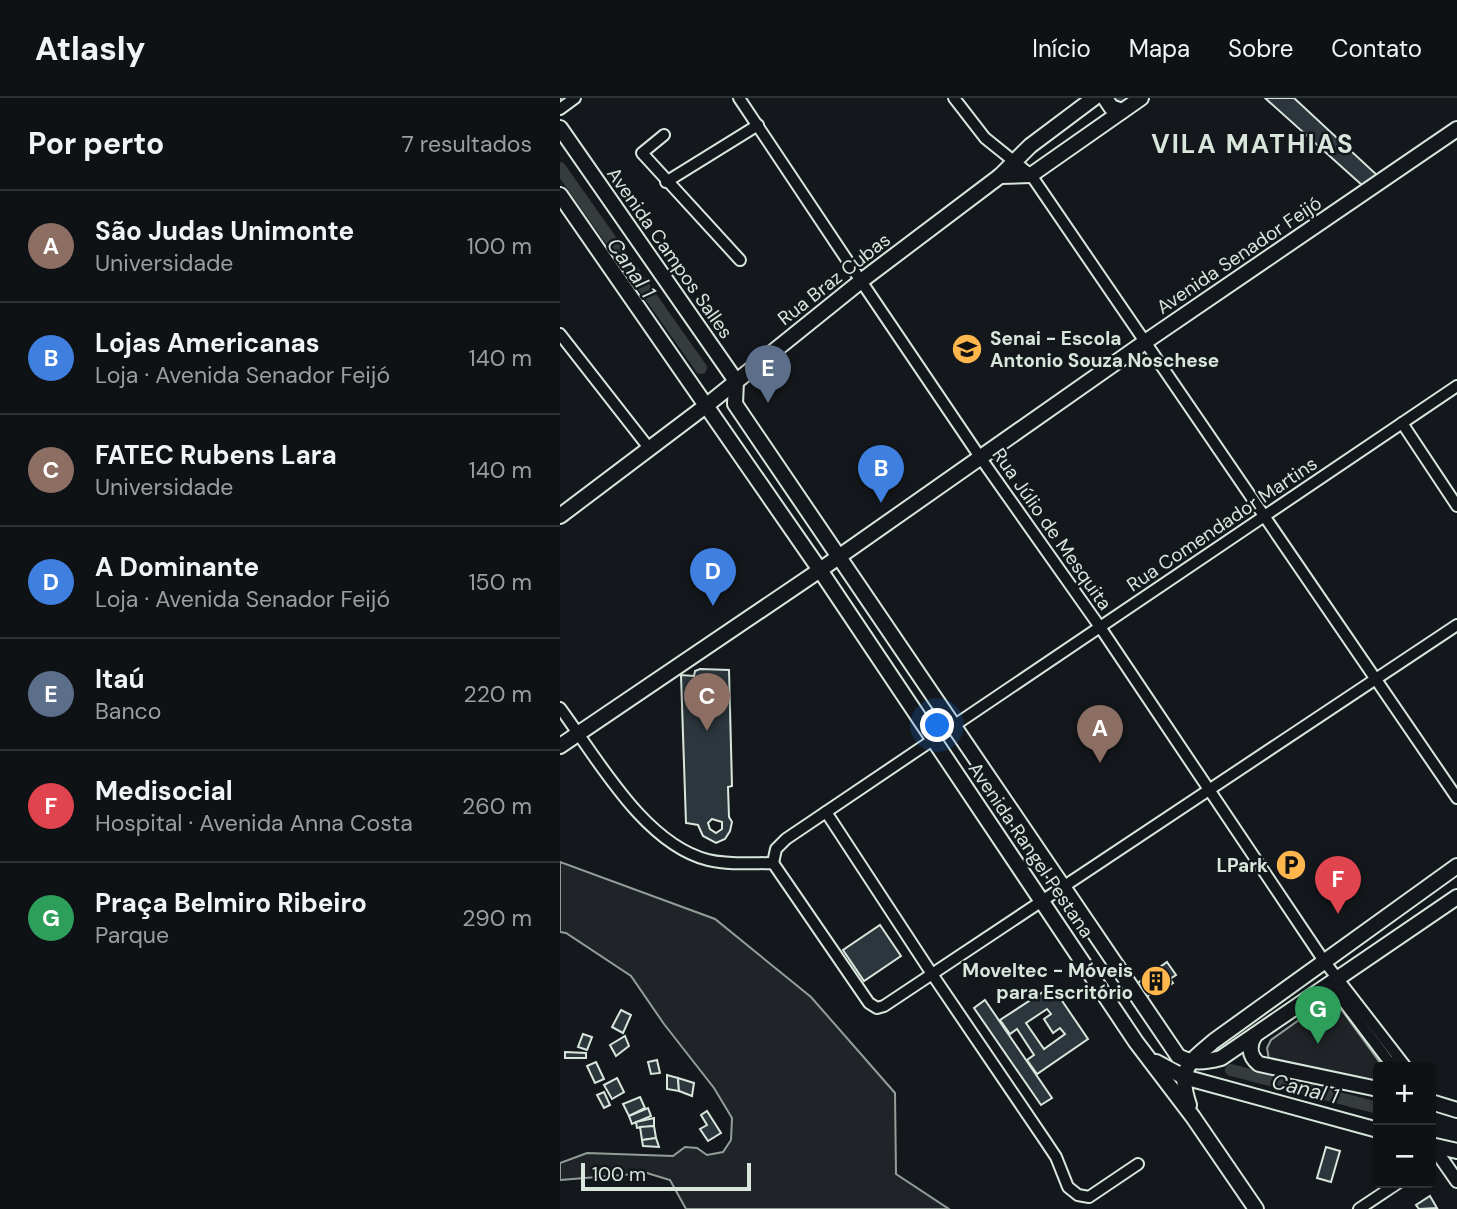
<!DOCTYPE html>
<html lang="pt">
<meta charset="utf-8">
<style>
:root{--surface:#0f1215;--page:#1d2022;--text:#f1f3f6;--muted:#9b9ea0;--line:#2f3234;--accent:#8c9099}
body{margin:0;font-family:"DM Sans",sans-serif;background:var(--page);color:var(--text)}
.controls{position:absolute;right:21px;bottom:21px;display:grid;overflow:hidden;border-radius:7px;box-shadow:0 4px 10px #0003}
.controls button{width:63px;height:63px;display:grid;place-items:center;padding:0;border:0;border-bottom:2px solid var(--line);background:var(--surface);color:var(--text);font:35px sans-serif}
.scale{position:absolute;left:21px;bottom:18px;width:170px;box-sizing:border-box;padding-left:7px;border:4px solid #d8e6dc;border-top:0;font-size:19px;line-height:24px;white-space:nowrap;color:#d8e6dc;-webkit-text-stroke:5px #14181c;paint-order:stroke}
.you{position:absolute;left:378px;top:628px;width:24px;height:24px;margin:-18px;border:5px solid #fff;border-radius:50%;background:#1a73e8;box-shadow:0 0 0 10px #1a73e833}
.badge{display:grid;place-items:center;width:46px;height:46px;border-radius:50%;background:var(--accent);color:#fff;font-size:23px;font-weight:700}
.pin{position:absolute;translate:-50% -58px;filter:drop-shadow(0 2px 4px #0008)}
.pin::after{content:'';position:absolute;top:37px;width:24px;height:21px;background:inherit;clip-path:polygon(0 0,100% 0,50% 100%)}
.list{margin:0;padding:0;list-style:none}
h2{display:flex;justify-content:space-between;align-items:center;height:91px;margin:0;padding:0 28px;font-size:30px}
h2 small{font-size:23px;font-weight:400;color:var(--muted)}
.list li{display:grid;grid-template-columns:46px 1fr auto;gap:21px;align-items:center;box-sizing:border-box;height:112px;padding:0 28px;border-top:2px solid var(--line)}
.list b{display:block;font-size:26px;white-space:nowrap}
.list p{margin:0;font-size:23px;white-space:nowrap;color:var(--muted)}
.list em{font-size:23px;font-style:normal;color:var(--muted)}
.map{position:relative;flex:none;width:897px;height:1111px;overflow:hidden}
header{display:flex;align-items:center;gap:42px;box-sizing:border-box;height:98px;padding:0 35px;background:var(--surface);border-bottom:2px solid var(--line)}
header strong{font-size:33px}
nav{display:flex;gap:38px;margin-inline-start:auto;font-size:24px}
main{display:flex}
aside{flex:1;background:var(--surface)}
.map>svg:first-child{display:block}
</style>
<header>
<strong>Atlasly</strong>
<nav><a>Início</a><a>Mapa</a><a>Sobre</a><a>Contato</a></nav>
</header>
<main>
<aside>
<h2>Por perto<small>7 resultados</small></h2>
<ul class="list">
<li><span class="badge" style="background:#8d6e63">A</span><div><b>São Judas Unimonte</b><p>Universidade</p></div><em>100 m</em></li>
<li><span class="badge" style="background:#3f7fe0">B</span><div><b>Lojas Americanas</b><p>Loja · Avenida Senador Feijó</p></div><em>140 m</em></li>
<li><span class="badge" style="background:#8d6e63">C</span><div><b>FATEC Rubens Lara</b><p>Universidade</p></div><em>140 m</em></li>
<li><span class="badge" style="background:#3f7fe0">D</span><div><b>A Dominante</b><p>Loja · Avenida Senador Feijó</p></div><em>150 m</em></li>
<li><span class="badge" style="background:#5c6f8a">E</span><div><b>Itaú</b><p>Banco</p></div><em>220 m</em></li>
<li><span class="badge" style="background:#e0444e">F</span><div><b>Medisocial</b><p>Hospital · Avenida Anna Costa</p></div><em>260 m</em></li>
<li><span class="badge" style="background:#2e9e5b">G</span><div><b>Praça Belmiro Ribeiro</b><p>Parque</p></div><em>290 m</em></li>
</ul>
</aside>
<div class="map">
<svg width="897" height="1111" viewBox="0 0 897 1111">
<rect width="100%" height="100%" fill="#14181c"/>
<g fill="#202428" stroke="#939e99" stroke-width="2">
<path d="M 0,764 L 155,821 L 251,899 L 335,995 L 336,1076 L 389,1111 L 126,1111 L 110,1082 L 87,1075 L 0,1082 L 0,1065 L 27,1055 L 113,1058 L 125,1049 L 137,1050 L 147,1057 L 163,1054 L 171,1042 L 172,1020 L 154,990 L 104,926 L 71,878 L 6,835 L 0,834 Z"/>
<path d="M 760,907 L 781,911 L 821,966 L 822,969 L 818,969 L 818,984 L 709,962 L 707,950 L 711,942 Z"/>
</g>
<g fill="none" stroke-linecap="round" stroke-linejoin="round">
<g stroke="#363b3e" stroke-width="12">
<path d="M 556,1 L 557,0"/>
<path d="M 0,70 L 141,270"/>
<path d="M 671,972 L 818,1010"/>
</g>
</g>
<g fill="#2c363c" stroke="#d8e6dc" stroke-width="2" fill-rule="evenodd">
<path d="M 705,0 L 734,0 L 818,78 L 803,88 Z"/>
<path d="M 140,571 L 169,572 L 172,688 L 168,689 L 169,719 L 172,724 L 170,733 L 165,741 L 156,745 L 143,738 L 138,727 L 126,725 L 121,577 L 134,578 L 135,573 ZM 152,721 L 162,724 L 162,731 L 156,735 L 150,731 L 148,725 Z"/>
<path d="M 320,827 L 341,858 L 304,883 L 283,852 Z"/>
<path d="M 607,864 L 616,877 L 610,881 L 613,885 L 598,895 L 596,892 L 585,900 L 575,887 Z"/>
<path d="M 492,888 L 528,941 L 477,976 L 467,962 L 474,957 L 457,931 L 450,936 L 440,922 ZM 487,911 L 491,916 L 484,921 L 493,935 L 500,930 L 505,936 L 484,951 L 466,925 Z"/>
<path d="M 425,902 L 492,1000 L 481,1007 L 414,910 Z"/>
<path d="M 61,912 L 71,917 L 63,935 L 52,929 Z"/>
<path d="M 23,936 L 32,939 L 27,952 L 18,949 Z"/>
<path d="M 65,938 L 69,948 L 56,958 L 50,947 Z"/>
<path d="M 5,954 L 26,955 L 26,960 L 5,960 Z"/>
<path d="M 97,962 L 100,975 L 91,976 L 88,964 Z"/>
<path d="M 36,964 L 44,981 L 35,985 L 27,968 Z"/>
<path d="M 107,977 L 118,980 L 119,993 L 107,991 Z"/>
<path d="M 57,980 L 64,994 L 52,1001 L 44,987 Z"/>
<path d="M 118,980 L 134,985 L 132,998 L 119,993 Z"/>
<path d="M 44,994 L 50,1007 L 44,1010 L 37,997 Z"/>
<path d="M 80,999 L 85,1010 L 69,1018 L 63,1006 Z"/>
<path d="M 88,1010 L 91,1018 L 72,1026 L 69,1018 Z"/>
<path d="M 147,1013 L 161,1035 L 148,1043 L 140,1031 L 147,1027 L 141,1017 Z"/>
<path d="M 94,1020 L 94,1028 L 77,1030 L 76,1024 Z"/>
<path d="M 94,1028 L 96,1040 L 82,1042 L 80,1029 Z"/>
<path d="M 96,1040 L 99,1049 L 83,1048 L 82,1042 Z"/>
<path d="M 766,1049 L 780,1053 L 771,1084 L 757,1080 Z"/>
<path d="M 870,1098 L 877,1110 L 859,1111 L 856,1107 Z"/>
</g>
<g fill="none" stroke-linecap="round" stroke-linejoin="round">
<g stroke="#d8e6dc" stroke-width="14">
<g id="minor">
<path d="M 179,0 L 301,183 L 420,359 L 540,529 L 764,863 L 846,969"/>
<path d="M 394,0 L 425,40 L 471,77 L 897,700"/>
<path d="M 0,11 L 15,0"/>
<path d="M 104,37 L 82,55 L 180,162"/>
<path d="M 106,84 L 198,27"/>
<path d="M 0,236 L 89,350"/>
<path d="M 842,325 L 897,408"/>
<path d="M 0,610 C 37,660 84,746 148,762 C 169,767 192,765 213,765 L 309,905 L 317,910 L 324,908 L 897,527"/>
<path d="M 266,714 L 372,876 L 484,1041 L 496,1059 L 508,1089 L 518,1097 L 529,1099 L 578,1066"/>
<path d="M 213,765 L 216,751 L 226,741 L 897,288"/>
<path d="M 768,887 L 778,896 L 833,969"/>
<path d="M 799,1111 L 838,1085"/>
</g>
</g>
<g stroke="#d8e6dc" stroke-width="16">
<path id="tertiary" d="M 872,1047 L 897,1083"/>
</g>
<g stroke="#d8e6dc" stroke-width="18">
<g id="secondary">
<path d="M 545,0 L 551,9 L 562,13"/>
<path d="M 0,30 L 176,283 L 175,306 L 618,958 C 632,966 646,964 661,960 L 897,799"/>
<path d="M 440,78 L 471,77 L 581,0"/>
<path d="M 0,97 L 260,472 L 576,944 L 633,1019 L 696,1111"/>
<path d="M 0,418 L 147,307 L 301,183 L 440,78 L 470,48 L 534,0"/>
<path d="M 0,648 L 260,472 L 585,244 L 897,31"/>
<path d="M 695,937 C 688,948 689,958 699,966 L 818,991"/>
<path d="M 596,964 L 624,979 L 818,1032"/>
<path d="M 831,966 L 832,969"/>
<path d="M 871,1004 L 897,1012"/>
<path d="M 629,1007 C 617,972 628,965 654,943 L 897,768"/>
<path d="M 871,1047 L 897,1053"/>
</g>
</g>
<use href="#minor" stroke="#14181c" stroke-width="10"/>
<use href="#tertiary" stroke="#14181c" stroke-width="12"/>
<use href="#secondary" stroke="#14181c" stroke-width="14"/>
<path stroke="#d8e6dc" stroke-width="2" d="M 0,1 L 1,0"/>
</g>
<defs>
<g id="university-disc" transform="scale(1.575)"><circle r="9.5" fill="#ffb74d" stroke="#14181c"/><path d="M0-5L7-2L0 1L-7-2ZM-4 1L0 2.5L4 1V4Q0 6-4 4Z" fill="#111"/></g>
<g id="parking-disc" transform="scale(1.575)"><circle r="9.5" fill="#ffb74d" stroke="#14181c"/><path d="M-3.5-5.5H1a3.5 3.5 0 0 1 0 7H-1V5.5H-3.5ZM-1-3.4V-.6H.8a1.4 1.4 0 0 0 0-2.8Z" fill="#111"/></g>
<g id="building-disc" transform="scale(1.575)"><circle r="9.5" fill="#ffb74d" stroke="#14181c"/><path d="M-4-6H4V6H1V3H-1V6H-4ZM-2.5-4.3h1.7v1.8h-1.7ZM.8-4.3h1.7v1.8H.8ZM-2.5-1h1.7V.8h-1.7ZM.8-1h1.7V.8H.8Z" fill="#111"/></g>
</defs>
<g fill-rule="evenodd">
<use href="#university-disc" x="407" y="251"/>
<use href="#parking-disc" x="731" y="767"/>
<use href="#building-disc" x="596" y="883"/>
</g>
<g text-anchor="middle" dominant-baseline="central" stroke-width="5" stroke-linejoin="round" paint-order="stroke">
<g font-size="19" fill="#d8e6dc" stroke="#14181c">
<text transform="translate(110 155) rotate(55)">Avenida Campos Salles</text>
<text transform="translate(679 157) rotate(-34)">Avenida Senador Feijó</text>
<text transform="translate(274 181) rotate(-38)">Rua Braz Cubas</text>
<text transform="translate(662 426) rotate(-34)">Rua Comendador Martins</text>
<text transform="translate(492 431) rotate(55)">Rua Júlio de Mesquita</text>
<text transform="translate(471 752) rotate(56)">Avenida Rangel Pestana</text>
</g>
<g font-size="19" font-weight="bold" fill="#d8e6dc" stroke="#14181c" text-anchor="end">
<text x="430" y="240" text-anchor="start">Senai - Escola<tspan x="430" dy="22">Antonio Souza Noschese</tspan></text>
<text x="708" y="767">LPark</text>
<text x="573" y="872">Moveltec - Móveis<tspan x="573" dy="22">para Escritório</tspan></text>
</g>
<g font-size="21" font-style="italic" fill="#d8e6dc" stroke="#14181c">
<text transform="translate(71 170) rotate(55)">Canal 1</text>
<text transform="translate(745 991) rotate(14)">Canal 1</text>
</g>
<g font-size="26" font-weight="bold" letter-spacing="2" fill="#d8e6dc" stroke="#14181c">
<text x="693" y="46">VILA MATHIAS</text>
</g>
</g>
</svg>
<div class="controls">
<button>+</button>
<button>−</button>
</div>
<div class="scale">100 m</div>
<div class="you"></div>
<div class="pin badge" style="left:540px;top:665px;background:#8d6e63">A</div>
<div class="pin badge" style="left:321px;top:405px;background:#3f7fe0">B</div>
<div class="pin badge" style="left:147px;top:633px;background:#8d6e63">C</div>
<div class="pin badge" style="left:153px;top:508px;background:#3f7fe0">D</div>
<div class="pin badge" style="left:208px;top:305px;background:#5c6f8a">E</div>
<div class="pin badge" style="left:778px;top:816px;background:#e0444e">F</div>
<div class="pin badge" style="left:758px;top:946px;background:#2e9e5b">G</div>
</div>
</main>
